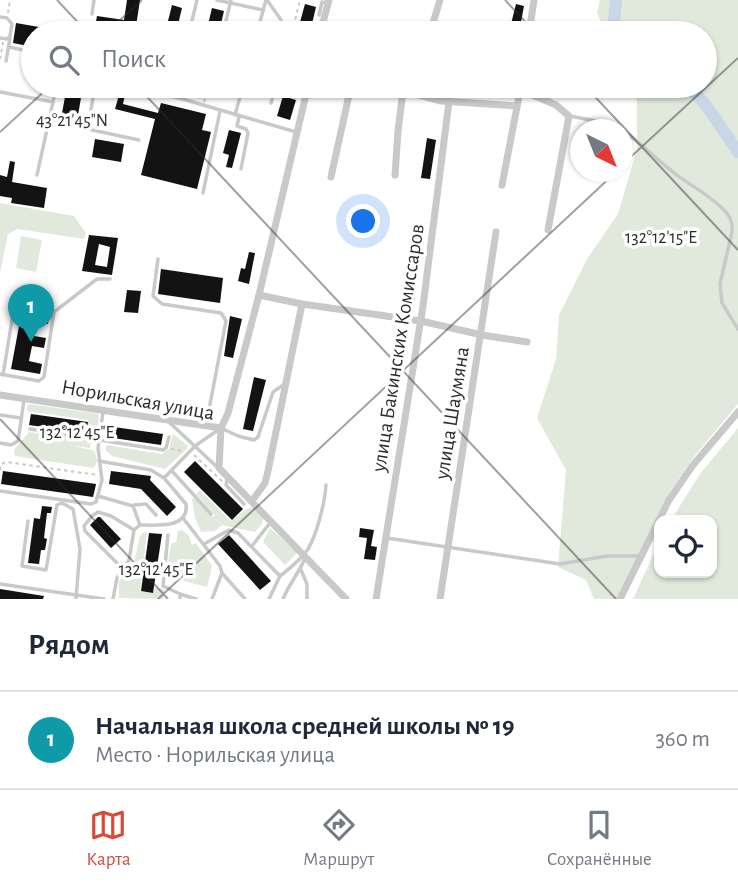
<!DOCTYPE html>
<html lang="ru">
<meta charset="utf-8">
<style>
:root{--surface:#fff;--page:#f2f2f3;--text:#1f2937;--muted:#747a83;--line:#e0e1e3;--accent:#d8493a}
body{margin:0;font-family:"Alegreya Sans",sans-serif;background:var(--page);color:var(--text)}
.controls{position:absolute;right:21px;bottom:21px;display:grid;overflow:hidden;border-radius:14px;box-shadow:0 2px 5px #0004}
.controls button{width:63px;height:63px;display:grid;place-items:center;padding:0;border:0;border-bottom:2px solid var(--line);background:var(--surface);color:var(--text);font:35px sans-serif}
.compass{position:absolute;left:570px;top:119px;width:63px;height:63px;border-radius:50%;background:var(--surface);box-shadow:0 2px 5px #0004;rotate:137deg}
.you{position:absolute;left:364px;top:222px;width:24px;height:24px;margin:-18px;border:5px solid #fff;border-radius:50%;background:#1a73e8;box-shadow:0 0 0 10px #1a73e833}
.badge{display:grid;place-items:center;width:46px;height:46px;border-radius:50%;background:var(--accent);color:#fff;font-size:23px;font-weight:700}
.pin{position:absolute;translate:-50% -58px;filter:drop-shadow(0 2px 4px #0008)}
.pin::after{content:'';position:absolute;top:37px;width:24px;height:21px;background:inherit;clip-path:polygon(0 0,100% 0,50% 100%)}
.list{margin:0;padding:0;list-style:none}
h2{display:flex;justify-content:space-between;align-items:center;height:91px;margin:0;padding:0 28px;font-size:30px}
h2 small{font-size:23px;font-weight:400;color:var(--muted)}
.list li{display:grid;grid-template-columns:46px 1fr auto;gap:21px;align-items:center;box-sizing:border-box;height:98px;padding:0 28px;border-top:2px solid var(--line)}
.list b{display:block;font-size:26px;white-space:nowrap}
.list p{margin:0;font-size:23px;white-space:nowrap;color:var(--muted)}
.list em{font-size:23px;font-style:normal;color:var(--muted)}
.icon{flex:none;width:38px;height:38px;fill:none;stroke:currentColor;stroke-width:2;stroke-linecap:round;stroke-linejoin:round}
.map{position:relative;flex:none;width:738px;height:599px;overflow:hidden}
.search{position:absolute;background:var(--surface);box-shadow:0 2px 5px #0004;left:21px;right:21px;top:21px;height:77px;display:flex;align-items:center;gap:18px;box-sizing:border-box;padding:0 24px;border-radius:38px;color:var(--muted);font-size:26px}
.sheet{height:189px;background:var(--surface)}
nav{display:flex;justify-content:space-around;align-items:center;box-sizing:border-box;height:98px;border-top:2px solid var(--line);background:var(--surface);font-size:19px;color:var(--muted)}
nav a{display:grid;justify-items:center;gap:4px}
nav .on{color:var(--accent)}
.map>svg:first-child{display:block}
</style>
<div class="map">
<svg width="738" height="599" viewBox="0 0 738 599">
<rect width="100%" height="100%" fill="#fff"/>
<g fill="#e0e9db">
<path d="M 600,0 L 738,0 L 738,404 L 696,454 L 671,490 L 619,599 L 594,599 L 586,580 L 558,567 L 566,470 L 537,418 L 556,359 L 559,315 L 587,259 L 618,214 L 637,149 L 637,101 L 630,86 L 705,86 L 705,33 L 606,33 L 597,13 Z"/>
<path d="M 0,203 L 74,216 L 86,233 L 84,239 L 17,229 L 8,234 L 0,273 Z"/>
<path d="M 21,236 L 42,240 L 36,272 L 16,268 Z"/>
<path d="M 29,404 L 99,414 L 97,436 L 88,435 L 88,420 L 27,411 L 27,406 Z"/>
<path d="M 738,428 L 738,599 L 633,599 L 659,542 L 659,573 L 712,573 L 712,520 L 671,520 L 700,474 Z"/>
<path d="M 29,432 L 91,441 L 90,448 L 68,445 L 93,450 C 97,455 99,463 93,468 L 15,456 L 14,450 Z"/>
<path d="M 173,434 L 188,446 L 187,449 L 165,469 L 112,456 L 105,450 L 107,445 L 162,454 L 169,449 Z"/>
<path d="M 200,490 L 231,521 L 245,510 L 252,507 L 263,518 L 262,524 L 255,532 L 222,525 L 215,531 L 201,532 L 195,518 L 192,499 L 194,498 L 213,517 L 215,515 L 196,494 Z"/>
<path d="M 270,528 L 297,553 L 285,565 L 263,542 Z"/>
<path d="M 182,530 L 189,536 L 192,545 L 196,543 L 212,566 L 207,587 L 184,581 L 184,577 L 166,575 L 171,544 L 176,542 L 178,531 Z"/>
<path d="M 144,532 L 147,533 L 140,591 L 153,593 L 155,588 L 162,588 L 165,591 L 163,599 L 119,598 L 119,581 L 133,567 L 140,536 Z"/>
</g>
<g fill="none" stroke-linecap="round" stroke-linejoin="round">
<g stroke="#c8d6e8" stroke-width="12">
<path d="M 613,33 L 616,0"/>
<path d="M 689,86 L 708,108 L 738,152"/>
</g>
</g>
<g fill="#131313" fill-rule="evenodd">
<path d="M 127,0 L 140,0 L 135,33 L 95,27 L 97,16 L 124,20 Z"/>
<path d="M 305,4 L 316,7 L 311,28 L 310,33 L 297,33 Z"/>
<path d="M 516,4 L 524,6 L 519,33 L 509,32 Z"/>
<path d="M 172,5 L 182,8 L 176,33 L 165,33 Z"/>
<path d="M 212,8 L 224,11 L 219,32 L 206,33 Z"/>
<path d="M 16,23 L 62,31 L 61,33 L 33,33 L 33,47 L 13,43 Z"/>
<path d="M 67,86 L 83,86 L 76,127 L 60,124 Z"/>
<path d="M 115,86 L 123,86 L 126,90 L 123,104 L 158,113 L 161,103 L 206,114 L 202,130 L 211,132 L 197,189 L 141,175 L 155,119 L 115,109 L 119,95 L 113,94 Z"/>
<path d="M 283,96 L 296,100 L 290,120 L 277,116 Z"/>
<path d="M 229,130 L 241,133 L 232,168 L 226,167 L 229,155 L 223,153 Z"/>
<path d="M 427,138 L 436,140 L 430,179 L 421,178 Z"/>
<path d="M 95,139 L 124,144 L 121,162 L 92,157 Z"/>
<path d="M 10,161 L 15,162 L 12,182 L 47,188 L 44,208 L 11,203 L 12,198 L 0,196 L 0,175 L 7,177 Z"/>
<path d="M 89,235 L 118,238 L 112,275 L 82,271 ZM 99,244 L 110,247 L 107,267 L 95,265 Z"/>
<path d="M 249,252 L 255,253 L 249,284 L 238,281 L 241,268 L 245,269 Z"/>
<path d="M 161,269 L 223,278 L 220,303 L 158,294 Z"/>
<path d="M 407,272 L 418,274 L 414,307 L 402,305 Z"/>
<path d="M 127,290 L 141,291 L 138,313 L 124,312 Z"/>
<path d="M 22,310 L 49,314 L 48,324 L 36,322 L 34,336 L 46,338 L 44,348 L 32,346 L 29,361 L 42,364 L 40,374 L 11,369 Z"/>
<path d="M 230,316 L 242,319 L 233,358 L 224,356 Z"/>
<path d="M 254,377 L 266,380 L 253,431 L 243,429 Z"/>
<path d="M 31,414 L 88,422 L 86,433 L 29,425 Z"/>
<path d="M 107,426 L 163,434 L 161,445 L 106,437 Z"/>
<path d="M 195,461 L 243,509 L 232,520 L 184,472 Z"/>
<path d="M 3,471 L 96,484 L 95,489 L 93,497 L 1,484 Z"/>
<path d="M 111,471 L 151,476 L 150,480 L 176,507 L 167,516 L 141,489 L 109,484 Z"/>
<path d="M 42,506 L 52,507 L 51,513 L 47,513 L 44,538 L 47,539 L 45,550 L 41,550 L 39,564 L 28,563 L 34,518 L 40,519 Z"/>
<path d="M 98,517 L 100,517 L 121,539 L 111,548 L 90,525 Z"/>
<path d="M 360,528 L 374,530 L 371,546 L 377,547 L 375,560 L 364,559 L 367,538 L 359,537 Z"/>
<path d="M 149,533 L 162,534 L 153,593 L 141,591 Z"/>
<path d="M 229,535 L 271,581 L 260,590 L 218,544 Z"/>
<path d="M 0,589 L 44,596 L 43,599 L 0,599 Z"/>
</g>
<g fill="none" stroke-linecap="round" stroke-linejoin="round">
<g stroke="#c9c9c9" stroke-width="2" stroke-dasharray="3.5 3.5" stroke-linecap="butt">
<path d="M 8,13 L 10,0"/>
<path d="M 292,33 L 300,0"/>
<path d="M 0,59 L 3,42"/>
<path d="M 204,102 L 209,86"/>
<path d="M 171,449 L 183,451"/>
<path d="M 194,455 L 223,482"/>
<path d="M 0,470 L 1,464 L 6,462 L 98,475"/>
</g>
<g stroke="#c9c9c9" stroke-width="3.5">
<path d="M 217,0 L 263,10"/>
<path d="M 267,0 L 281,20 L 284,33"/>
<path d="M 92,14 L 94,0"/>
<path d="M 319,15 L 322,2 L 328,3"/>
<path d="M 0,17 L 7,18 L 12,24 L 10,36 L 7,39 L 0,38"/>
<path d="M 189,33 L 197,0"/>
<path d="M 223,33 L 231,0"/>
<path d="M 257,33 L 266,0"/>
<path d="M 314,33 L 314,31"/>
<path d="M 9,47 L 33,52"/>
<path d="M 6,61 L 10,38"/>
<path d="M 95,86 L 88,127 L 92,130 L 139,140"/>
<path d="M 127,86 L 179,98 L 296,132"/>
<path d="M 176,86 L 179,97"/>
<path d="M 0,92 L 53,102 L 56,86"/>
<path d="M 271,103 L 276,86"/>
<path d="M 235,115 L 243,86"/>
<path d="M 570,116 L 601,122 L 622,130"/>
<path d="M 239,117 L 237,126 L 246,129 L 248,133 L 241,169"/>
<path d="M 622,130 C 641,143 655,158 673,172 C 690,186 711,195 726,212 C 731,218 733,224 732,232 L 720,284 L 722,303 L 738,329"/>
<path d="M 37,175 L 53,102"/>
<path d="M 203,193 L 220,111"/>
<path d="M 158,259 L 153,296 L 162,304 L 221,313 L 226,321 L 206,425"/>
<path d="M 0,374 L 39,381 L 44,377 L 54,312 L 97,279 L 110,279"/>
<path d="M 3,375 L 14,308 L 18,304 L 51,308 L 54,312"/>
<path d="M 0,415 L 21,418"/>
<path d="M 169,422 L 217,467"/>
<path d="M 30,429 L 163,450 L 166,448 L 169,437"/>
<path d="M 0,443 L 11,445 L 18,441 L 24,400"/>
<path d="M 99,461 L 151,470 L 164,478"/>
<path d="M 172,471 L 211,514"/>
<path d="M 227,479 L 226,485 L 244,504"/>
<path d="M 0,491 L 91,504 L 96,502 L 102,480 L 98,448 L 103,412"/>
<path d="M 98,496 L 133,506 L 140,525"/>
<path d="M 134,505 L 146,504 L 156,515"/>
<path d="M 183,518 L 220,566 L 222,573 L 245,599"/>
<path d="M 28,521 L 22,566 L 46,570 L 57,505 L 62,503 L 73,509 L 80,549 L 76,599"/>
<path d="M 168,535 L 163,586 L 180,594 L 180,599"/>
<path d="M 387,538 L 560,564 L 607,556 L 640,556"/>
<path d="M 204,544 L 229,530 L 238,533 L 280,576 L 269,599"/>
<path d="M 252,546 L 270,523"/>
<path d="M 123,569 L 85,531 L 84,526 L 92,516 L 98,512 L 111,516 L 134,530"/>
<path d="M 301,570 L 307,584 L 307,599"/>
<path d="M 280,576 C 290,568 301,560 308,549 C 317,534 325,502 326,485"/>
<path d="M 0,584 L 104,599"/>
<path d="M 180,594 L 196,599"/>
<path d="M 113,599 L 117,578 L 129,560 L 134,530 L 140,525 C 157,525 189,529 186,504 L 164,478 L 195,446 L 221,428 L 238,436 L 254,440 L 258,437 L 273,392 L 286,383"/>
<path d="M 212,599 L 222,573"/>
<path d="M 283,599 C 289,584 299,573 305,558"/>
</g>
<g stroke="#c9c9c9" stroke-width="7">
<path d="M 320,33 L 329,0"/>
<path d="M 430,33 L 440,0"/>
<path d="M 529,33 L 534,0"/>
<path d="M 386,86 L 441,101 L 516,106"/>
<path d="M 521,90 L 556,105 L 569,116 L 548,230"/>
<path d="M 395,175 L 398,131 L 403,91"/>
<path d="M 331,177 L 351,86"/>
<path d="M 502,185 L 521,86"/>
<path d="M 259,295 L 302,304 L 421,321 L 482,335 L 527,342"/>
<path d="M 0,395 L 221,428 L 219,468 L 346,599"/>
<path d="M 221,428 L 228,413 L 259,295 L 308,86"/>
<path d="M 252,501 L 265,483 L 268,471 L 302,304"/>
<path d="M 376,599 L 423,306 L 449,102"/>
<path d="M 440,599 L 496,232"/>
<path d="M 620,599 L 669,500 L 693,465 L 738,412"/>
</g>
</g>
<path fill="none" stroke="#2c2c2c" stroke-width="2" stroke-opacity="0.45" d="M 57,0 L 88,33M 505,0 L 536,33M 106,33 L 142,0M 137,86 L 616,599M 585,86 L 738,250M 0,132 L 50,86M 622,165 L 738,58M 0,419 L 168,599M 158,599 L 616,172"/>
<g text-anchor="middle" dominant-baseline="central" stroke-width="7" stroke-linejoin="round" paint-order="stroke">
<g font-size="21" fill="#2c2c2c" stroke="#fff">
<text transform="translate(398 348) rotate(-81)">улица Бакинских Комиссаров</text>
<text transform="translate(138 400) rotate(10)">Норильская улица</text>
<text transform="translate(452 413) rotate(-81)">улица Шаумяна</text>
</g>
</g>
<g font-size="18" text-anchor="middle" fill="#2c2c2c" stroke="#fff" stroke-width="7" stroke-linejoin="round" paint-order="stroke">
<text x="72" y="126">43°21'45"N</text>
<text x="661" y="243">132°12'15"E</text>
<text x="77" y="438">132°12'45"E</text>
<text x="156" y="575">132°12'45"E</text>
</g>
</svg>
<div class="controls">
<button><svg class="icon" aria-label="locate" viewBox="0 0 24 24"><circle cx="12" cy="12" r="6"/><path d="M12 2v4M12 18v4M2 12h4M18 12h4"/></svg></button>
</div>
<svg class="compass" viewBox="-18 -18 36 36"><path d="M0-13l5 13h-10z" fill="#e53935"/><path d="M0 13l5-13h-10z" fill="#747a83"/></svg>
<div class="you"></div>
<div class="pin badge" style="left:31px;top:342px;background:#0f9aa8">1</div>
<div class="search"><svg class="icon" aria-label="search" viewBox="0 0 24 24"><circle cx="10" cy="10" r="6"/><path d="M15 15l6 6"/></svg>Поиск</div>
</div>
<section class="sheet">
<h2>Рядом<small></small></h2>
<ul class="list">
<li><span class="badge" style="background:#0f9aa8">1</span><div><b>Начальная школа средней школы № 19</b><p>Место · Норильская улица</p></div><em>360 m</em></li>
</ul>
</section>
<nav>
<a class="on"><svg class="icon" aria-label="map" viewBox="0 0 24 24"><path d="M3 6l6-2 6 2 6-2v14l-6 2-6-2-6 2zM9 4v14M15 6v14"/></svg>Карта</a>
<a><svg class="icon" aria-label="directions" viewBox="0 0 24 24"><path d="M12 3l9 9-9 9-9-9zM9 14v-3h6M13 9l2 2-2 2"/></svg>Маршрут</a>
<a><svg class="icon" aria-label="saved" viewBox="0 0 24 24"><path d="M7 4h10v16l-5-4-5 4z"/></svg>Сохранённые</a>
</nav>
